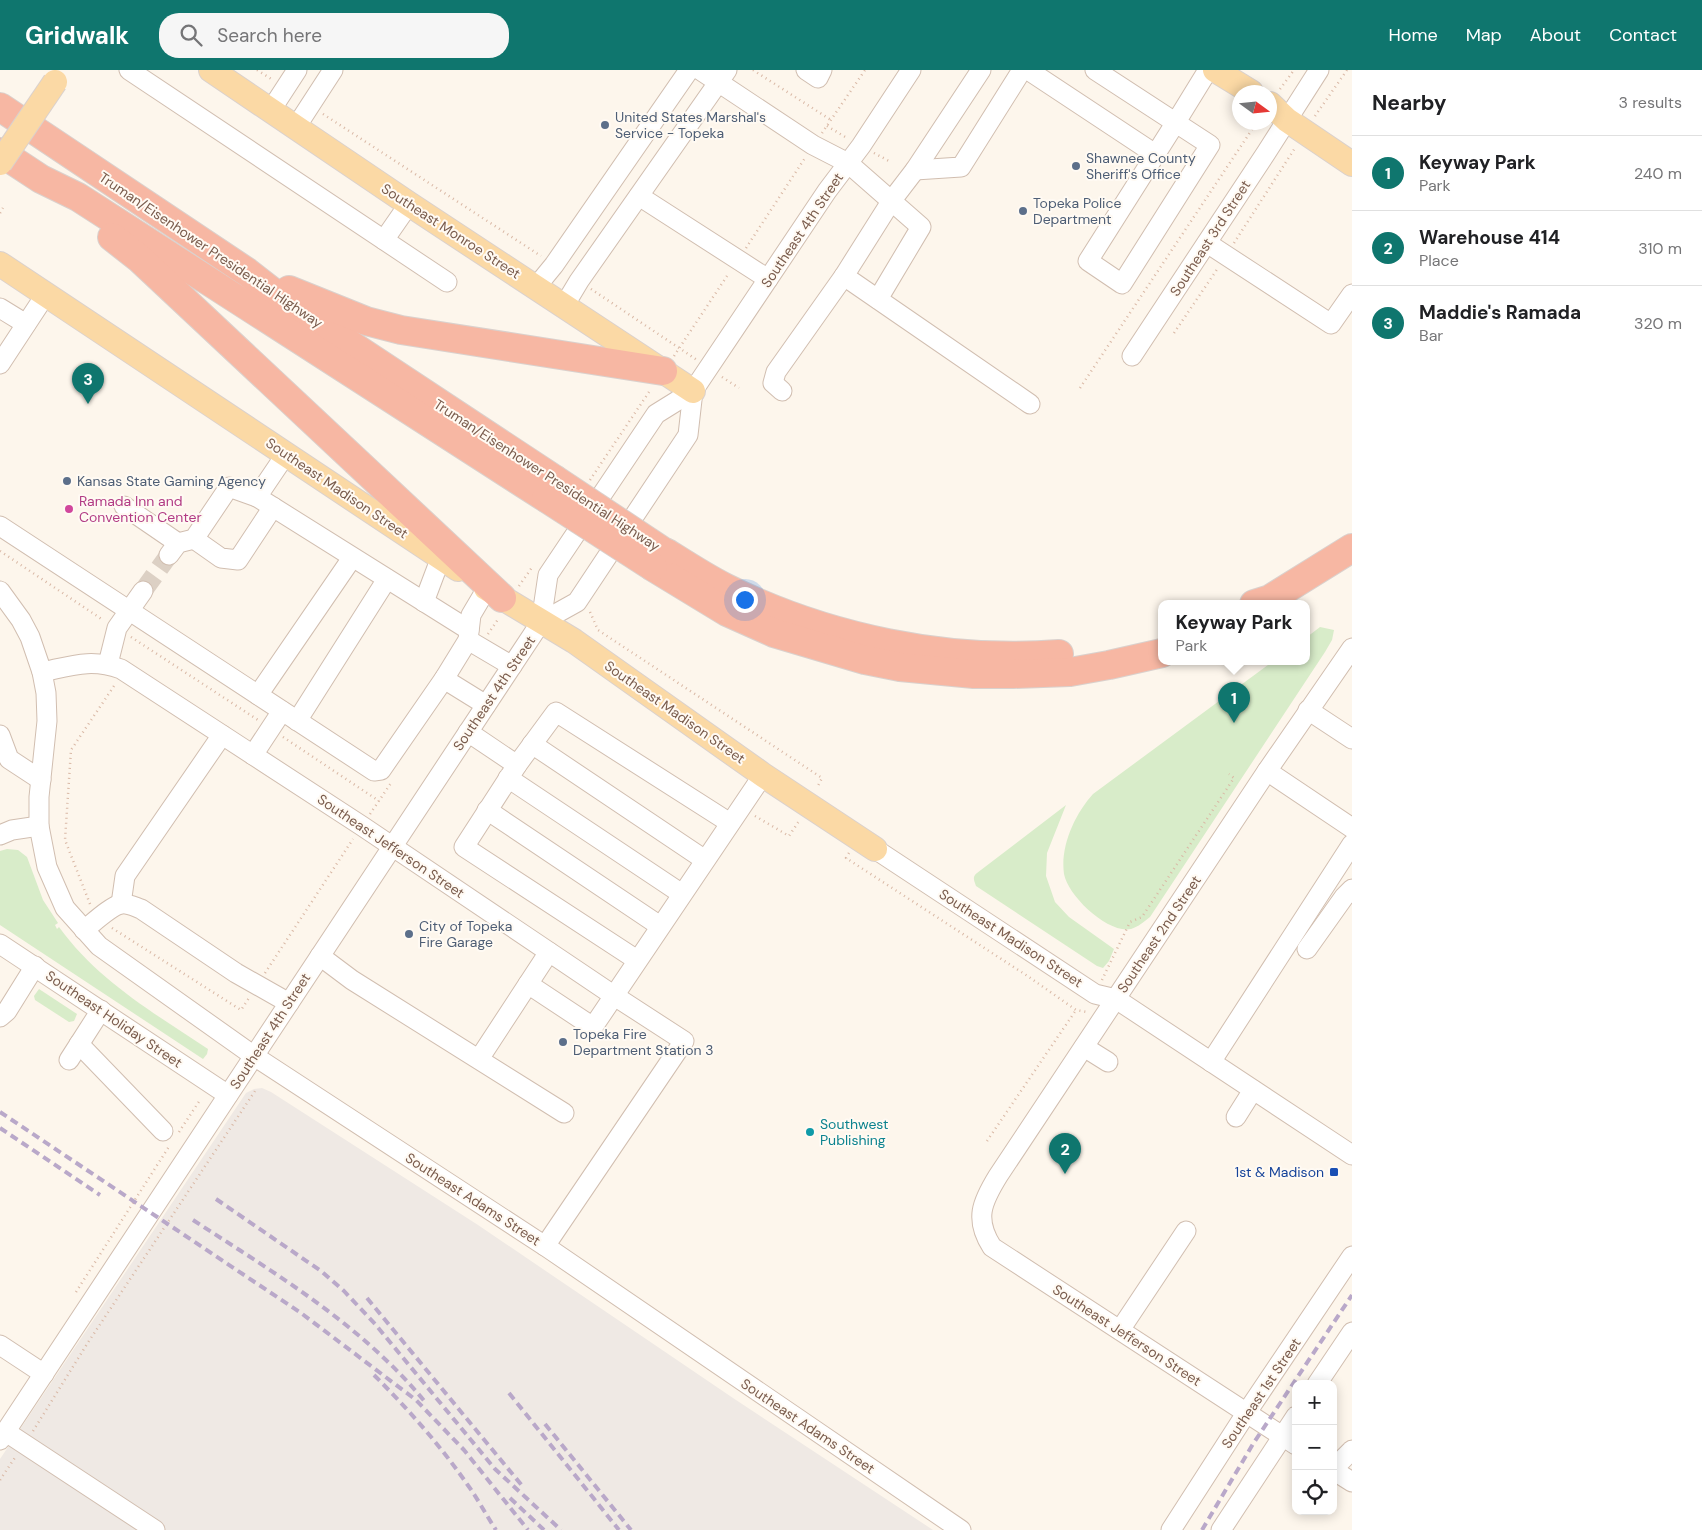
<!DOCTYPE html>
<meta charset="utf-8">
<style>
:root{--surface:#fff;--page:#f6f6f6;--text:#202124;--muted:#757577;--line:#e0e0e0;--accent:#0f766e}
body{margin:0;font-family:"DM Sans",sans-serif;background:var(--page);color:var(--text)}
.controls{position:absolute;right:15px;bottom:15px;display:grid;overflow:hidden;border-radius:10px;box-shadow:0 2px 12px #0003}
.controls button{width:45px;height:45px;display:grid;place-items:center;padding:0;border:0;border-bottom:1px solid var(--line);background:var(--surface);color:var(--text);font:25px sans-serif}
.compass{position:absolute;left:1232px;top:15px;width:45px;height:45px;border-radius:50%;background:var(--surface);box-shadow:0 2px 12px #0003;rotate:105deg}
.you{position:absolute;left:744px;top:529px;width:18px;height:18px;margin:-12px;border:4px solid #fff;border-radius:50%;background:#1a73e8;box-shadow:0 0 0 8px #1a73e833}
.badge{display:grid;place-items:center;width:32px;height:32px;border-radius:50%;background:var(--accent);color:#fff;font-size:16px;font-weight:700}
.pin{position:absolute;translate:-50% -41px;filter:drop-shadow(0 1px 2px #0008)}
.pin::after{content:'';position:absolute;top:26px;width:18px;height:15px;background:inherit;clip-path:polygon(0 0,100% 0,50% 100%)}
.popup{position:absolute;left:1158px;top:530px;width:152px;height:65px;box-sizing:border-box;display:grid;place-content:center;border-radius:10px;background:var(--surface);filter:drop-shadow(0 1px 4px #0005);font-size:16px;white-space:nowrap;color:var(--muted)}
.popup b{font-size:19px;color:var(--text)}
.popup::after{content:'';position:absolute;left:50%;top:100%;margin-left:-10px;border:10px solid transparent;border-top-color:var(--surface)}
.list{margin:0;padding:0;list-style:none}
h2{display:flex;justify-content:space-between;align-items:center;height:65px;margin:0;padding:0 20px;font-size:21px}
h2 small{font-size:16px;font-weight:400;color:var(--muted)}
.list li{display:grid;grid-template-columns:32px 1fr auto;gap:15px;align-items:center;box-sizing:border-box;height:75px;padding:0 20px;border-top:1px solid var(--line)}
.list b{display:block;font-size:19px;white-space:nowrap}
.list p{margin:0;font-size:16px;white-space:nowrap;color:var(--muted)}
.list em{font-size:16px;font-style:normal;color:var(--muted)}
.icon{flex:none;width:28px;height:28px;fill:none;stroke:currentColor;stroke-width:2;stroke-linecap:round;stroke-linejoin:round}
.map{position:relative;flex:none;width:1352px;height:1460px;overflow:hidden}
header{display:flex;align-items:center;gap:30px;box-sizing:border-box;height:70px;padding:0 25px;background:var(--accent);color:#fff}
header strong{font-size:24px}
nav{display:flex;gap:28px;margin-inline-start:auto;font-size:18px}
.search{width:350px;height:45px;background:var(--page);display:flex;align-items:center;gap:12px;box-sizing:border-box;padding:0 18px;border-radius:20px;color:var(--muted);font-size:19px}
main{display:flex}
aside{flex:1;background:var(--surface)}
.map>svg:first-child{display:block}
</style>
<header>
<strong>Gridwalk</strong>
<div class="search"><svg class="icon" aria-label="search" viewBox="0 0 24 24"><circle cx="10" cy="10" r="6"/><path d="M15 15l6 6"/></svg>Search here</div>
<nav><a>Home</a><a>Map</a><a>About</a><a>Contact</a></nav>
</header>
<main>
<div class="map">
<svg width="1352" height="1460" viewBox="0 0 1352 1460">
<rect width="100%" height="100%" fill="#fdf6ec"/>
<path fill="#efe9e4" d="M 262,1018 L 271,1022 L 478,1155 L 733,1328 L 933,1460 L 165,1460 L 147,1448 L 138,1460 L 0,1460 L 0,1389 L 246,1023 L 254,1019 Z"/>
<g fill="#d8ecc9">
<path d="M 1320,557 L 1334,560 L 1332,570 L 1325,582 L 1150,847 C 1145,851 1138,857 1131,859 C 1108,864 1068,826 1064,804 C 1060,776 1075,744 1093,724 L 1272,592 L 1306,592 L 1307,567 Z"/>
<path d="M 1066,735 L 1047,783 L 1046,806 L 1055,832 L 1069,847 L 1114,879 L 1109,891 L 1103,898 L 1097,896 L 976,816 C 974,810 972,807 977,803 Z"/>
<path d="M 7,779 L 18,780 L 27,787 L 43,830 L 58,853 L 55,855 L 57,859 L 59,857 C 98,911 154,943 208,979 L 207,984 L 203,989 L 0,855 L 0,781 Z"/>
<path d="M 39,919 L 77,944 L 74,951 L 69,952 L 35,930 L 34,926 Z"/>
</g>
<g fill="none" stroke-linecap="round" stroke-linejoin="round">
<path stroke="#dcd0c4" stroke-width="19" stroke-dasharray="19 9" stroke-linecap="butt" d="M 143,521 L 169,485"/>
<g stroke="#d1beb0" stroke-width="21">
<g id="minor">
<path d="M 129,0 L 447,212"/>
<path d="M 700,0 L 813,75 L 848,93 L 921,157 L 878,229"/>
<path d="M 806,0 L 818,8 L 822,0"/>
<path d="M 1028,0 L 1155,84"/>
<path d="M 1095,0 L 1210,75 L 1122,214 L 1088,191 L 1176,52 L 1208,0"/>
<path d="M 271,40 L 297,0"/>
<path d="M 296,57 L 333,0"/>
<path d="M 915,100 L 961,97 L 1022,0"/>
<path d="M 639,126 L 768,209"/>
<path d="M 384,170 L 409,134"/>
<path d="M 1207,173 L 1331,254 L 1352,224"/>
<path d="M 844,206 L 1030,334"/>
<path d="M 536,217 L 554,195 L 689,0"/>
<path d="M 564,236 L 579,211 L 727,0"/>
<path d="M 0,238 L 26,254"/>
<path d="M 1132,286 L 1266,83 L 1319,0"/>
<path d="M 0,294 L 46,224"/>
<path d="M 782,321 L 773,313 L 776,302 L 844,206 L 892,130 L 915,100 L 981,0"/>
<path d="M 286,384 L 257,427 L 469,560"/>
<path d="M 124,436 L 178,473"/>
<path d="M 0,456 L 374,701 L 381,700 L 444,609 L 468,570 L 471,545 L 487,518"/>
<path d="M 194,469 L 221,488 L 238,490 L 273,437"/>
<path d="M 169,485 L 178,473 L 194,469 L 229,417 L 257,427"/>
<path d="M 0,521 L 21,550 L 30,567 L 42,602 L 46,623 L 47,651 L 39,727 L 39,756 L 47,797 L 65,838 L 99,876 L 254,986 L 548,1178 L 961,1460"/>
<path d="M 424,532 L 441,487"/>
<path d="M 541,552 L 577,532 L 688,365 L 693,321"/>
<path d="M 468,570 L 512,596"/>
<path d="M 108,594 L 117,558 L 143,521"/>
<path d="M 42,602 C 71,596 91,588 121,599 L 362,756 L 613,925 L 684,971 L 545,1176"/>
<path d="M 444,609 L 486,635"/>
<path d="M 258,625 L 352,488"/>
<path d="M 1308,640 L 1352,669"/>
<path d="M 297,651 L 387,509"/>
<path d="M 468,662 L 517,695 L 556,642 L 730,753"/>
<path d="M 0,665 L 9,689 L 41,710"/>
<path d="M 532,674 L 705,790"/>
<path d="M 253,685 L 282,641"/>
<path d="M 517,695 L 464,777 L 637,890"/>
<path d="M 1267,701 L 1352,758"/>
<path d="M 508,708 L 682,824"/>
<path d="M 487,740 L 660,856"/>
<path d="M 0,765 L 12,760 L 39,756"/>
<path d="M 875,779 L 1095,924 L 1116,929 L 1352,1085"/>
<path d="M 121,834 L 125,806 L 222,665"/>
<path d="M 84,860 C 93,853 111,836 121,834 C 128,833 135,837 141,839 L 236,903 L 289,933"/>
<path d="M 0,874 L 228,1025"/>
<path d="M 1307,879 L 1344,827 L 1352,819"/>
<path d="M 320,886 L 352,910 L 564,1043"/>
<path d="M 528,914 L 593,957 L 763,705"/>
<path d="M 0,947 L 7,941 L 35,896"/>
<path d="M 79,974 L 163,1061"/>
<path d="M 1084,977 L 1108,992"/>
<path d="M 479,989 L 549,882"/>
<path d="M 69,990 L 101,940"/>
<path d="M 1211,992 L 1352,774"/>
<path d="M 1236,1047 L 1253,1020"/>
<path d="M 1120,1260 L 1186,1161"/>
<path d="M 0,1275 L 44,1304"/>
<path d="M 1317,1314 L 1352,1262"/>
<path d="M 6,1362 L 155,1460"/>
<path d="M 0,1370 L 541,552 L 548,505 L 656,344 L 693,321 L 827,121 L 861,76 L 911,0"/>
<path d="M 1296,1375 L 992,1177 C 974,1149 982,1132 998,1106 L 1267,701 L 1352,578"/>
<path d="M 1333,1399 L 1352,1380"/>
<path d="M 1333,1400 L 1352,1412"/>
<path d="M 1171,1460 L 1247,1342 L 1352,1186"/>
<path d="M 1221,1460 L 1296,1346"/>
</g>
</g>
<g stroke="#dad1cd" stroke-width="26">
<g id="major">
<path d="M 211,0 L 409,134 L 693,321"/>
<path d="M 1215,0 L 1251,22"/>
<path d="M 1270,34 L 1287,50 L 1352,94"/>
<path d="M 0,194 L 458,499"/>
<path d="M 486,518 L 574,571 L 763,705 L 875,779"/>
</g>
</g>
<g stroke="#dad1cd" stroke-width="30">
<g id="highway">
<path d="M 0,37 L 247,202 L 283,230 L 554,409"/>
<path d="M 0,82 L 41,109 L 78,127 L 546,428"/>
<path d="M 112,167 L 140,189 L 502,528"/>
<path d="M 289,220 L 366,251 L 401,260 L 663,301"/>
<path d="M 667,483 C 686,495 706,508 726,518 C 827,568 947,593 1059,584"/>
<path d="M 653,497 L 727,542 L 774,563 L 865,590 L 900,597 L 974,604 L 1013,604 L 1070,602 L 1109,595 L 1162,583"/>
<path d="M 1254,534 L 1270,529 L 1352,478"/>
</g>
</g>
<g stroke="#d9b8a5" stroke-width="2.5" stroke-dasharray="1 4" stroke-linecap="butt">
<path d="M 257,0 L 273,10"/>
<path d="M 753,0 L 831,50"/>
<path d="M 1280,19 L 1294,0"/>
<path d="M 323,44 L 541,186"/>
<path d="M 1315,46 L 1347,0"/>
<path d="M 827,56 L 847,68"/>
<path d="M 822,63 L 865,0"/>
<path d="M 874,83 L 889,91"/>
<path d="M 0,143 L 3,138"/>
<path d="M 1234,173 L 1295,78"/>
<path d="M 746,178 L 805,88"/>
<path d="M 591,219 L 697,290"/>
<path d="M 1174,263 L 1218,198"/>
<path d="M 674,286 L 729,203"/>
<path d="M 722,307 L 739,318"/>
<path d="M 1080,318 L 1257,52"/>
<path d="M 590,410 L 651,319"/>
<path d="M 0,481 L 103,550"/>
<path d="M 519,516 L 533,496"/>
<path d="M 590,542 L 598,560 L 822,708 L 817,718"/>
<path d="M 488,564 L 499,548"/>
<path d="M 131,567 L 258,650"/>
<path d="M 283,667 L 379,731"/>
<path d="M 370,744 L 391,713"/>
<path d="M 755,746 L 789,766 L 799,751"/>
<path d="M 849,783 L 846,788 L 1029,907 L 1076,940 L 1087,942 L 1088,940"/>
<path d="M 90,834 L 65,770 L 71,680 L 116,613"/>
<path d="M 112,858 L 241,940 L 249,928"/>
<path d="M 265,903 L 353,769"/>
<path d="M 1102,910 L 1130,852 L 1142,847 L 1234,708 L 1229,704"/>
<path d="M 179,1062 L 200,1030"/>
<path d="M 987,1071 L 1076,940"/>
<path d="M 76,1222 L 170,1075"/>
<path d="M 33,1361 L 87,1274 L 255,1021"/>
<path d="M 0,1410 L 16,1386"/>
</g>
<use href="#minor" stroke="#fff" stroke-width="19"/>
<use href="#major" stroke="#fbd9a5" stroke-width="24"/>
<use href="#highway" stroke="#f7b7a3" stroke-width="28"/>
<g stroke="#b9a8c9" stroke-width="4" stroke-dasharray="8 5" stroke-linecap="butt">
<path d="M 0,1042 L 301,1243 L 416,1330 L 464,1380 L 528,1460"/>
<path d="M 0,1058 L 100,1125"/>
<path d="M 216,1129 L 321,1201 L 344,1221 L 375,1254 L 495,1399 L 561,1460"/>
<path d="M 193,1150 C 276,1204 362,1255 426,1333"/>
<path d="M 367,1228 L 524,1418"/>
<path d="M 374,1305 C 408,1339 440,1375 467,1414 C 478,1429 486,1445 496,1460"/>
<path d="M 509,1323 L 619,1460"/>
<path d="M 545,1354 L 631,1460"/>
<path d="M 510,1428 L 544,1460"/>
<path d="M 1202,1460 L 1253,1374 L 1352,1225"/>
</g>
<g stroke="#dad1cd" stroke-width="26" stroke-linecap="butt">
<path id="major-bridge" d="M 0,93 L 55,12"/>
</g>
<g stroke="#dad1cd" stroke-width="30" stroke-linecap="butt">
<g id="highway-bridge">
<path d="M 554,409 L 664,482"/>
<path d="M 546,428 L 653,497"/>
</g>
</g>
<use href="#major-bridge" stroke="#fbd9a5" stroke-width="24"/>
<use href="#highway-bridge" stroke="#f7b7a3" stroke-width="28"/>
</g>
<g fill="#5c6f8a" stroke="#fffaf3" stroke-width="2">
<circle cx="605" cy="55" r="5"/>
<circle cx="1076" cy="96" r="5"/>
<circle cx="1023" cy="141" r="5"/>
<circle cx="67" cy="411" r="5"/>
<circle cx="409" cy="864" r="5"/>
<circle cx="563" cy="972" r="5"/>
</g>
<circle fill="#d1479c" stroke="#fffaf3" stroke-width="2" cx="69" cy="439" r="5"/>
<circle fill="#0f9aa8" stroke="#fffaf3" stroke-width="2" cx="810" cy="1062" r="5"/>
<rect fill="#1a4fb4" stroke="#fffaf3" stroke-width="2" x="1329" y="1097" width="10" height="10" rx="2.5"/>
<g text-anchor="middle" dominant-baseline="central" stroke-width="4" stroke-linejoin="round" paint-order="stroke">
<g font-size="14" fill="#4e5e75" stroke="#fffaf3" text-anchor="start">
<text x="615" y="47">United States Marshal's<tspan x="615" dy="16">Service - Topeka</tspan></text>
<text x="1086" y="88">Shawnee County<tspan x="1086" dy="16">Sheriff's Office</tspan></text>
<text x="1033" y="133">Topeka Police<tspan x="1033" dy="16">Department</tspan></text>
<text x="77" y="411">Kansas State Gaming Agency</text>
<text x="419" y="856">City of Topeka<tspan x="419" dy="16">Fire Garage</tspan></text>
<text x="573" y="964">Topeka Fire<tspan x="573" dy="16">Department Station 3</tspan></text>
</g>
<g font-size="14" fill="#7a5c4d" stroke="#fffaf3">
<text transform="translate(802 160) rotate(-56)">Southeast 4th Street</text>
<text transform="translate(451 161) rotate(33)">Southeast Monroe Street</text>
<text transform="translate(1210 168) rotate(-57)">Southeast 3rd Street</text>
<text transform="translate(211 180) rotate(34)">Truman/Eisenhower Presidential Highway</text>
<text transform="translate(547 405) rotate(33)">Truman/Eisenhower Presidential Highway</text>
<text transform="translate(337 418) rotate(34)">Southeast Madison Street</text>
<text transform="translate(494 623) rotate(-56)">Southeast 4th Street</text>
<text transform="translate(675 642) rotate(35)">Southeast Madison Street</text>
<text transform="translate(391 776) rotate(34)">Southeast Jefferson Street</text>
<text transform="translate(1159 864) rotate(-56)">Southeast 2nd Street</text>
<text transform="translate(1011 868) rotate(33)">Southeast Madison Street</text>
<text transform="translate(114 949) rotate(34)">Southeast Holiday Street</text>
<text transform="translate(270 961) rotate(-57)">Southeast 4th Street</text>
<text transform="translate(473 1129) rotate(33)">Southeast Adams Street</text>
<text transform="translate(1127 1265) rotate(33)">Southeast Jefferson Street</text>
<text transform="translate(1261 1323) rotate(-56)">Southeast 1st Street</text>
<text transform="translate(808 1356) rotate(34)">Southeast Adams Street</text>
</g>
<g font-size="14" fill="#b23c85" stroke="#fffaf3" text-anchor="start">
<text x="79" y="431">Ramada Inn and<tspan x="79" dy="16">Convention Center</tspan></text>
</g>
<g font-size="14" fill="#0d838f" stroke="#fffaf3" text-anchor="start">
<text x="820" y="1054">Southwest<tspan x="820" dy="16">Publishing</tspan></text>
</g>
<g font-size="14" fill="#164399" stroke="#fffaf3" text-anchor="end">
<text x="1324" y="1102">1st &amp; Madison</text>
</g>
</g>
</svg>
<div class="controls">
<button>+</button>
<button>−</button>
<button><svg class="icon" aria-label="locate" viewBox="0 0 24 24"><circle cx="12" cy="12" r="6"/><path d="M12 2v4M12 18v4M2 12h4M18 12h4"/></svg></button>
</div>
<svg class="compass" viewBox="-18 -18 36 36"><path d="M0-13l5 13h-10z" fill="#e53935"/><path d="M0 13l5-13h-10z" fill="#757577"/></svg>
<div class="you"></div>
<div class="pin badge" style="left:1234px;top:653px">1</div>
<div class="popup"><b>Keyway Park</b>Park</div>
<div class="pin badge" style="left:1065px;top:1104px">2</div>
<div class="pin badge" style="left:88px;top:334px">3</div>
</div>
<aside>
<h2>Nearby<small>3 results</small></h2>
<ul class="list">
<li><span class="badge">1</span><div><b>Keyway Park</b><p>Park</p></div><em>240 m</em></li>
<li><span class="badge">2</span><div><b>Warehouse 414</b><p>Place</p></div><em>310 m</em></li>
<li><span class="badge">3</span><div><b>Maddie's Ramada</b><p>Bar</p></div><em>320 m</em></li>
</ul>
</aside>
</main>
